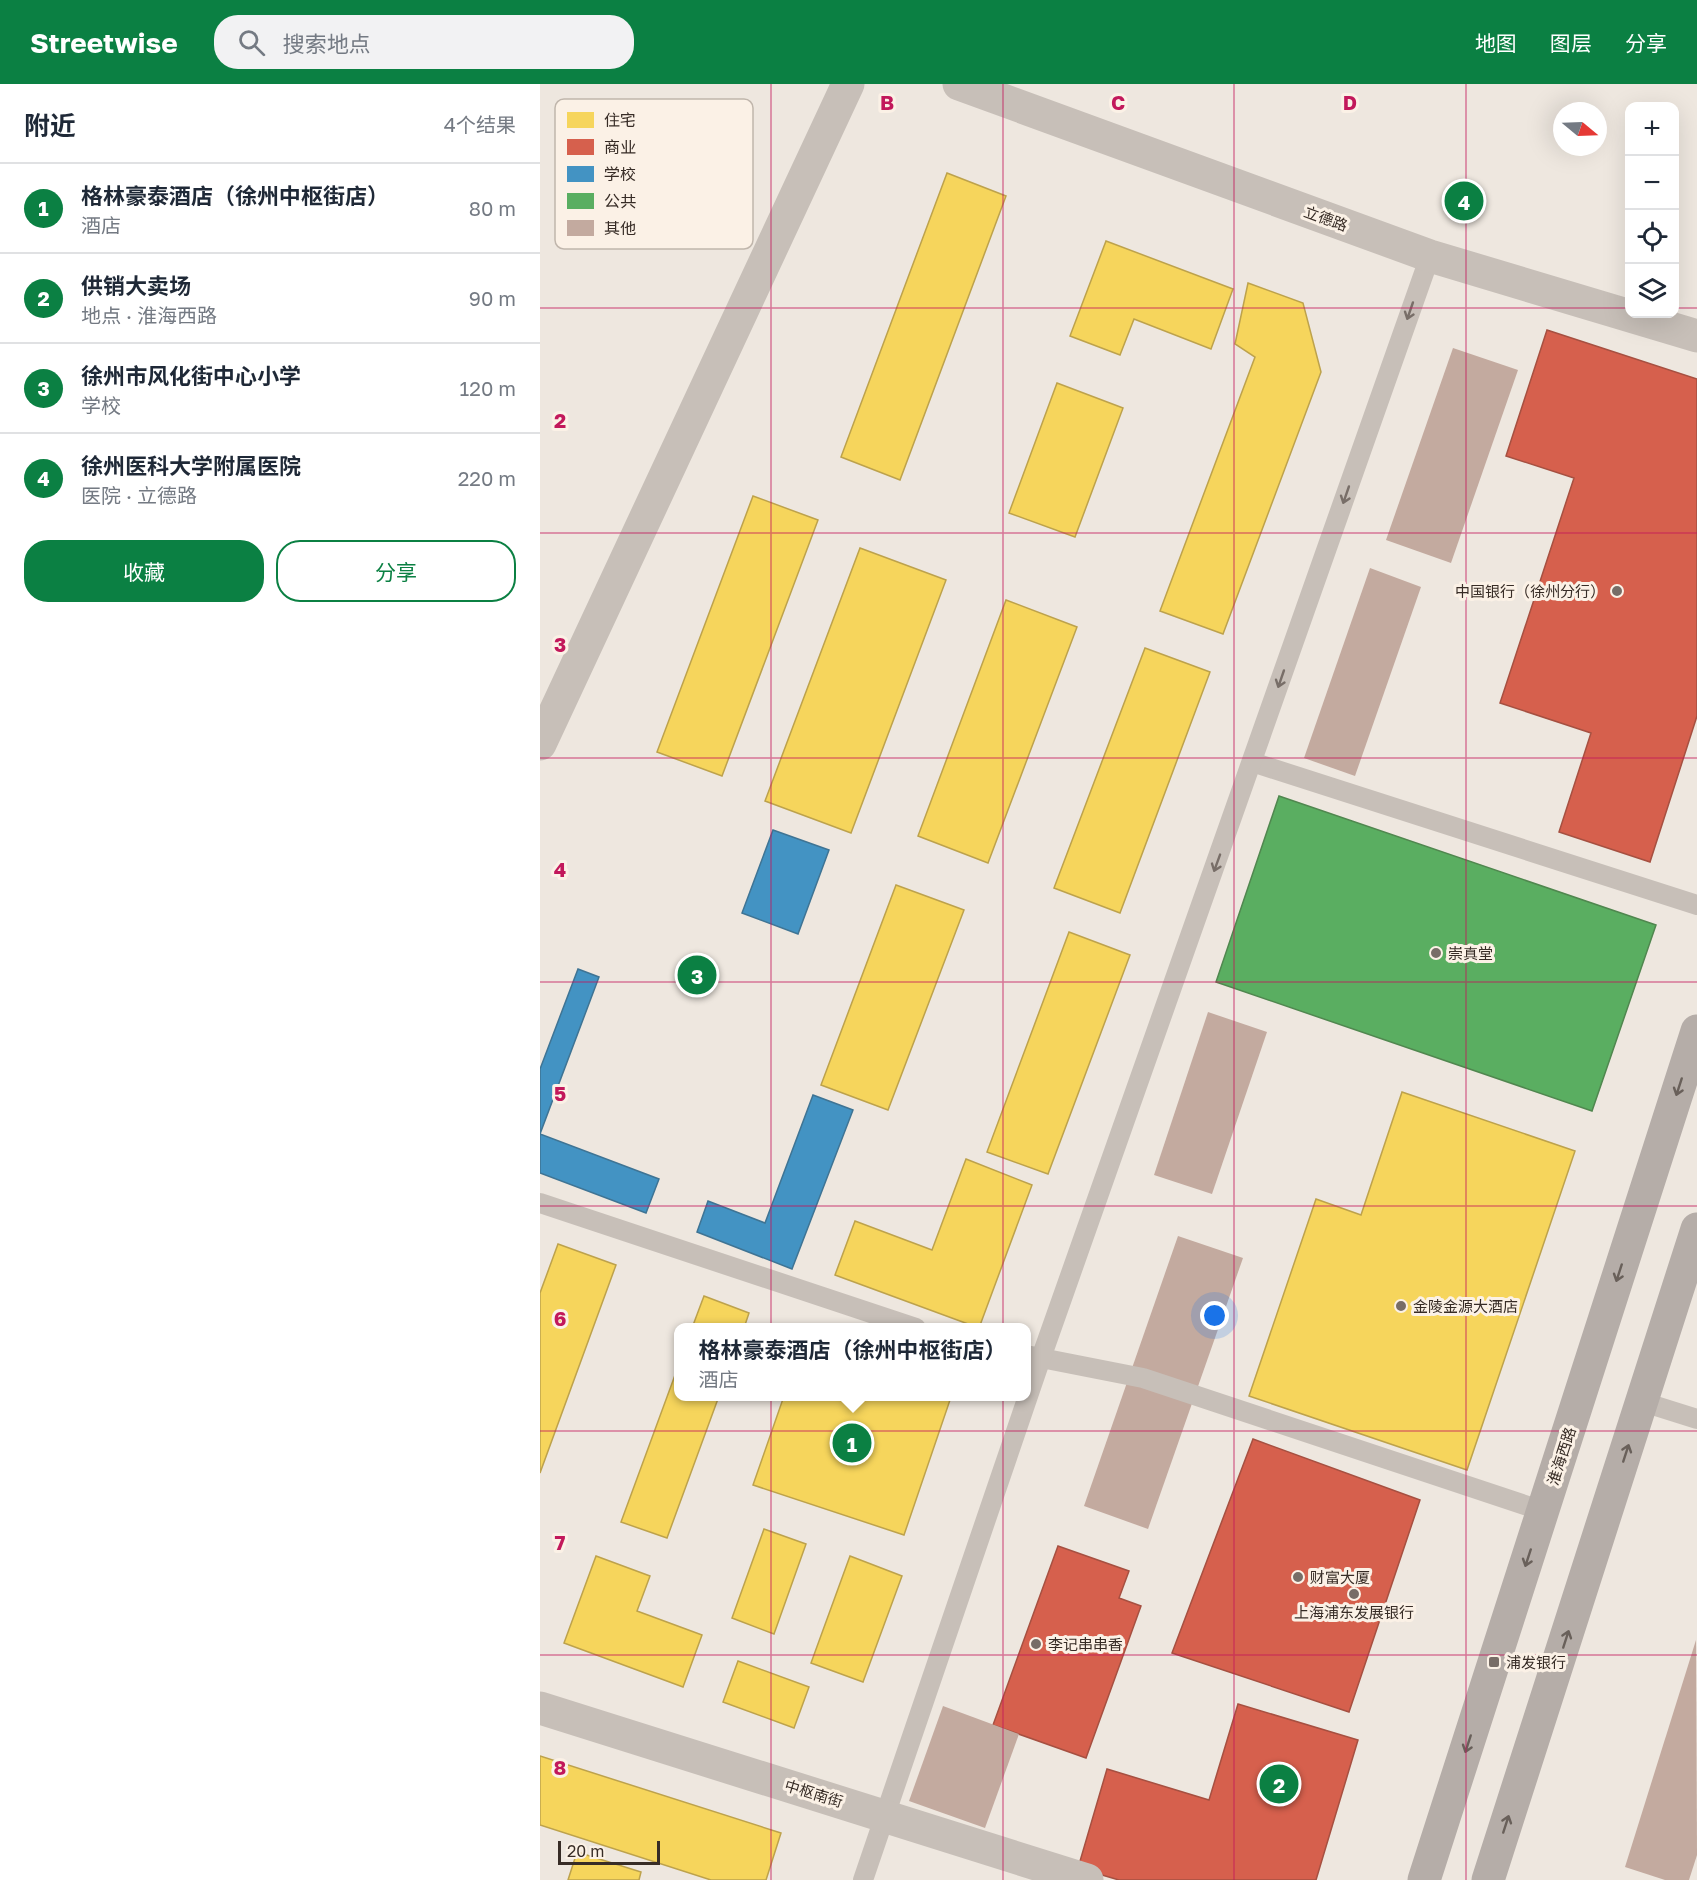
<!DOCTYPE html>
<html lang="zh">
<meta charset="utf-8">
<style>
:root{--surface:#fff;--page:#f2f2f3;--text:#1f2937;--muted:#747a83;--line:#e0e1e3;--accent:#0b8043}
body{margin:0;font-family:"Golos Text","Noto Sans SC",sans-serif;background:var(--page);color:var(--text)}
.controls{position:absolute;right:18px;top:18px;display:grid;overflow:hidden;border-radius:12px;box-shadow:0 6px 24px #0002}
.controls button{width:54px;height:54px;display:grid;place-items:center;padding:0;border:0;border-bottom:2px solid var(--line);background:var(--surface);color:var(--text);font:30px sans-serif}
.compass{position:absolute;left:1013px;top:18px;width:54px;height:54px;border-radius:50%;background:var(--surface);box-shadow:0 6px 24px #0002;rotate:109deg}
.scale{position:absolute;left:18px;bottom:15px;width:102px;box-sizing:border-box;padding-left:6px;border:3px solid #372c26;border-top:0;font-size:16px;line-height:21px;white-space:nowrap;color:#372c26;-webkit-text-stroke:4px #fbf1e6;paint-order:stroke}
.you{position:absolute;left:675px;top:1232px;width:21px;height:21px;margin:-15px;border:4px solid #fff;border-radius:50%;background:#1a73e8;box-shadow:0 0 0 9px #1a73e833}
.badge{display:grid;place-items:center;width:39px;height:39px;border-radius:50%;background:var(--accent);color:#fff;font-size:20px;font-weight:700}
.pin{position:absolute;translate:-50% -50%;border:3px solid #fff;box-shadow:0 2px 6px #0006}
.popup{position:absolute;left:134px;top:1239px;width:357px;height:78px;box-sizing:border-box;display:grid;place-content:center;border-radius:12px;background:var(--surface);filter:drop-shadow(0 2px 4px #0005);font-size:20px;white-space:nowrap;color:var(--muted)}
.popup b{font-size:22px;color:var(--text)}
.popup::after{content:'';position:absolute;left:50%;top:100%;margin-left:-12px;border:12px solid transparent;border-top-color:var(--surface)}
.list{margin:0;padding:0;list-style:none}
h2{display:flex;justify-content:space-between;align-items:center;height:78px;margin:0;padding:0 24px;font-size:26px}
h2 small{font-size:20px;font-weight:400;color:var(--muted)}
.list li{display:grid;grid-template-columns:39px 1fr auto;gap:18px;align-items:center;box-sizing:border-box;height:90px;padding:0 24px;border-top:2px solid var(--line)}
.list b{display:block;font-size:22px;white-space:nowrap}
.list p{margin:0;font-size:20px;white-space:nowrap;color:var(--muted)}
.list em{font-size:20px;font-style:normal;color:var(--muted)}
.actions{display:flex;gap:12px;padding:18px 24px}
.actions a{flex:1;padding:14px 0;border:2px solid var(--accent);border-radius:24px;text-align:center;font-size:21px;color:var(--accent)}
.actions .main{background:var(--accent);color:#fff}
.icon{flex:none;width:33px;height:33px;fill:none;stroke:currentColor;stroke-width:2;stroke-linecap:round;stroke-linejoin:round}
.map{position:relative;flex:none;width:1157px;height:1796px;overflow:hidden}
header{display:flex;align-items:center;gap:36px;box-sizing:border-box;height:84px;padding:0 30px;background:var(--accent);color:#fff}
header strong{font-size:28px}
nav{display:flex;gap:33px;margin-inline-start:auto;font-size:21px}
.search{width:420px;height:54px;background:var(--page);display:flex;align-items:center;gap:15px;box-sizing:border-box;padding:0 21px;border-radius:24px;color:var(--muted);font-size:22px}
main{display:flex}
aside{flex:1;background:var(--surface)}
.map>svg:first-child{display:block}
</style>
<header>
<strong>Streetwise</strong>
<div class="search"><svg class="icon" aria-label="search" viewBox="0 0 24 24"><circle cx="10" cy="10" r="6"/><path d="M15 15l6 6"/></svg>搜索地点</div>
<nav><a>地图</a><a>图层</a><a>分享</a></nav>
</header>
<main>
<aside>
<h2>附近<small>4个结果</small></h2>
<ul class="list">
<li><span class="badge">1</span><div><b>格林豪泰酒店（徐州中枢街店）</b><p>酒店</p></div><em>80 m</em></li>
<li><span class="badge">2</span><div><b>供销大卖场</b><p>地点 · 淮海西路</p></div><em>90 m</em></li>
<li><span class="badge">3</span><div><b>徐州市风化街中心小学</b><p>学校</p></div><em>120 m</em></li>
<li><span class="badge">4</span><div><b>徐州医科大学附属医院</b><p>医院 · 立德路</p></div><em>220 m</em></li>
</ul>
<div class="actions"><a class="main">收藏</a><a>分享</a></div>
</aside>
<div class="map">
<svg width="1157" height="1796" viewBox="0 0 1157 1796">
<rect width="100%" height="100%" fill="#eee7df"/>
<g fill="#f6d55c" stroke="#bda24c" stroke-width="1.5">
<path d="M 407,89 L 466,112 L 360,396 L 301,373 Z"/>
<path d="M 566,157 L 693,205 L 671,265 L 594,235 L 580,271 L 530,252 Z"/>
<path d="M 708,199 L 763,219 L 781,288 L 683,550 L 620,527 L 715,273 L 695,260 Z"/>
<path d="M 517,299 L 583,324 L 535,453 L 469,429 Z"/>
<path d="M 213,412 L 278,436 L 182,692 L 117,668 Z"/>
<path d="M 320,464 L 406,496 L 311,749 L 225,717 Z"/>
<path d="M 466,516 L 537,543 L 448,779 L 378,752 Z"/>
<path d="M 605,564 L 670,588 L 580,829 L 514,804 Z"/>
<path d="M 356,801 L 424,826 L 348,1026 L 281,1001 Z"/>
<path d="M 529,848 L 590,871 L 508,1090 L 447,1068 Z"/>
<path d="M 862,1008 L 1035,1067 L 927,1386 L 709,1312 L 776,1115 L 821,1131 Z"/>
<path d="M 426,1075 L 492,1101 L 439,1244 L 295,1191 L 315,1137 L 392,1166 Z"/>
<path d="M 18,1160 L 76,1181 L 0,1389 L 0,1209 Z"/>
<path d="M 164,1212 L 209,1229 L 204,1244 L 152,1244 Z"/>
<path d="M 138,1283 L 138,1312 L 179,1312 L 127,1454 L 81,1438 Z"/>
<path d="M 244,1312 L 401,1312 L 410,1316 L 364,1451 L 213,1401 Z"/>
<path d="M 224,1445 L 266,1460 L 234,1550 L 192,1534 Z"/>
<path d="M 56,1472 L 110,1492 L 97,1527 L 162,1551 L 143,1603 L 24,1559 Z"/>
<path d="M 310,1472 L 362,1492 L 323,1598 L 271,1579 Z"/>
<path d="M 198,1577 L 269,1603 L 254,1644 L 183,1618 Z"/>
<path d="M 0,1672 L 241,1749 L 226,1796 L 171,1796 L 0,1741 Z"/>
<path d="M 37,1768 L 101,1788 L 99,1796 L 28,1796 Z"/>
</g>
<g fill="#d6604d" stroke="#a65041" stroke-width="1.5">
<path d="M 1007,246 L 1157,295 L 1157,632 L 1110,778 L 1019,748 L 1051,649 L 960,619 L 1034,394 L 966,372 Z"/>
<path d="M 713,1355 L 880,1416 L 809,1628 L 632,1569 Z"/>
<path d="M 518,1462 L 589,1487 L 579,1514 L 601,1522 L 546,1674 L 453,1641 Z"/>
<path d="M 698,1620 L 818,1656 L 776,1796 L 579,1796 L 538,1784 L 567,1685 L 669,1716 Z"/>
</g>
<g fill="#4393c3" stroke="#3f7494" stroke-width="1.5">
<path d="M 233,746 L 289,766 L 258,850 L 202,829 Z"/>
<path d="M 38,885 L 59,893 L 0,1050 L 119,1095 L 106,1129 L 0,1089 L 0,985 Z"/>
<path d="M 273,1011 L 313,1026 L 252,1185 L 157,1148 L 168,1117 L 225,1139 Z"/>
</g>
<path fill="#5aae61" stroke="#50874f" stroke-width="1.5" d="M 739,712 L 1116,841 L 1052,1027 L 676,898 Z"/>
<g fill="#c3aa9f">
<path d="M 913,264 L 978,286 L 911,479 L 846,456 Z"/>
<path d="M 830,484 L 881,503 L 815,692 L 764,674 Z"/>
<path d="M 668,928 L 727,948 L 672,1110 L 614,1091 Z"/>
<path d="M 638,1152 L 703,1174 L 608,1445 L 544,1422 Z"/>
<path d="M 1156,1556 L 1157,1771 L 1149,1796 L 1125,1796 L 1085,1783 Z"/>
<path d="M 403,1622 L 479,1650 L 445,1744 L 369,1717 Z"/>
</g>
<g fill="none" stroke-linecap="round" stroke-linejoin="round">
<g stroke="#c7bfb8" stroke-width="20">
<path d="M 712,678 L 1157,821"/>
<path d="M 0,1119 L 376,1244"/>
<path d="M 486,1271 L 603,1294 L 1003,1427"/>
<path d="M 1103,1318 L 1157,1335"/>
<path d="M 323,1796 L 501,1274 L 890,172"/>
</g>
<g stroke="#c7bfb8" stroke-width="33">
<path d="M 419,0 L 890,172 L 1157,252"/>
<path d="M 0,660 L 308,0"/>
<path d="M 0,1624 L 547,1796"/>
</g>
<g stroke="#b5ada8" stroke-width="33">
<path d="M 884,1796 L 1157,947"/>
<path d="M 948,1796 L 1157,1145"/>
</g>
</g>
<defs><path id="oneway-shaft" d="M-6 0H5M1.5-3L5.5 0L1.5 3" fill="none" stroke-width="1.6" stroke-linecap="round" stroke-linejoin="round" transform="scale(1.5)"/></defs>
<g stroke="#786e68">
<use href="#oneway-shaft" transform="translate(870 227) rotate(109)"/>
<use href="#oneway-shaft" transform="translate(806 411) rotate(109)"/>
<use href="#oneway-shaft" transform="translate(741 595) rotate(109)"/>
<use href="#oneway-shaft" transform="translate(677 779) rotate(110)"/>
</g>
<g stroke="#69605a">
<use href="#oneway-shaft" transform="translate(1139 1003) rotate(108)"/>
<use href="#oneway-shaft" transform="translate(1079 1189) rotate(108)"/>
<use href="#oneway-shaft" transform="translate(1086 1369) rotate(-72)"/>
<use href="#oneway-shaft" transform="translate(988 1474) rotate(108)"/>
<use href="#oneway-shaft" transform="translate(1026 1555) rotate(-72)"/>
<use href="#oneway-shaft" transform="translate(928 1660) rotate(108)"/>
<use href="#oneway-shaft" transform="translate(966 1740) rotate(-72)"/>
</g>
<path fill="none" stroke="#c2185b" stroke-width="1.5" stroke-opacity="0.55" d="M 231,0 L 231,1796M 463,0 L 463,1796M 694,0 L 694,1796M 926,0 L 926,1796M 0,224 L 1090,224M 1134,224 L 1157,224M 0,449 L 1157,449M 0,674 L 1157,674M 0,898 L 1157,898M 0,1122 L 1157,1122M 0,1347 L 1157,1347M 0,1571 L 1157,1571"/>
<g fill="#776d67" stroke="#fbf1e6" stroke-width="2">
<circle cx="1077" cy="507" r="6"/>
<circle cx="896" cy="869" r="6"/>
<circle cx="861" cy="1222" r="6"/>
<circle cx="758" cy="1493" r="6"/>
<circle cx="814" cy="1510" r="6"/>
<circle cx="496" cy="1560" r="6"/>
<rect x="948" y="1572" width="12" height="12" rx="3"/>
</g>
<g text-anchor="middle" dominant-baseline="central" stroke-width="6" stroke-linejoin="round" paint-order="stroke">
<g font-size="15" fill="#372c26" stroke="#fbf1e6">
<text transform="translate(786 134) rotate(20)">立德路</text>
<text transform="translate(1021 1372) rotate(-72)">淮海西路</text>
<text transform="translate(274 1709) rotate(17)">中枢南街</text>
</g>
<g font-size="15" fill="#372c26" stroke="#fbf1e6" text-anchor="start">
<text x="1065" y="507" text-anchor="end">中国银行（徐州分行）</text>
<text x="908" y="869">崇真堂</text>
<text x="873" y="1222">金陵金源大酒店</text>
<text x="770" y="1493">财富大厦</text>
<text x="814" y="1528" text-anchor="middle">上海浦东发展银行</text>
<text x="508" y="1560">李记串串香</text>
<text x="966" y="1578">浦发银行</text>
</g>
</g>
<rect x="15" y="15" width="198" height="150" rx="9" fill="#fbf1e6" stroke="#c0b6ac" stroke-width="1.5"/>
<rect x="27" y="28" width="27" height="16" fill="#f6d55c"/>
<rect x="27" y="55" width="27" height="16" fill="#d6604d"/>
<rect x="27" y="82" width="27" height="16" fill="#4393c3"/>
<rect x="27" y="109" width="27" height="16" fill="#5aae61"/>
<rect x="27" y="136" width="27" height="16" fill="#c3aa9f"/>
<g font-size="16" fill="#372c26">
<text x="64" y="42">住宅</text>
<text x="64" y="69">商业</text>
<text x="64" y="96">学校</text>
<text x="64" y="123">公共</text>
<text x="64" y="150">其他</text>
</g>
<g font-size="20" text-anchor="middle" font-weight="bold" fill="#c2185b" stroke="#fbf1e6" stroke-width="6" stroke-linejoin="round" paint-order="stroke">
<text x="347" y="26">B</text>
<text x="578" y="26">C</text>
<text x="810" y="26">D</text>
<text x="20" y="344">2</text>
<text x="20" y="568">3</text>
<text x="20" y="793">4</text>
<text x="20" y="1017">5</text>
<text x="20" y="1242">6</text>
<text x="20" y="1466">7</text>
<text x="20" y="1691">8</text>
</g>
</svg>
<div class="controls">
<button>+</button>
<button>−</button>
<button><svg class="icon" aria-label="locate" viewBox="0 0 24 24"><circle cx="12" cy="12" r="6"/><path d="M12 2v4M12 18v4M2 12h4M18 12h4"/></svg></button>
<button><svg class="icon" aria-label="layers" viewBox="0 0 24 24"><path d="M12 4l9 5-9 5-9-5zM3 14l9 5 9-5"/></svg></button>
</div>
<svg class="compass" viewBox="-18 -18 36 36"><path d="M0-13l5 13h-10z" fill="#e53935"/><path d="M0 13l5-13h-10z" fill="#747a83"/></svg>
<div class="scale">20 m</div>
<div class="you"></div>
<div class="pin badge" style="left:312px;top:1359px">1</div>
<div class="popup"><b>格林豪泰酒店（徐州中枢街店）</b>酒店</div>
<div class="pin badge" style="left:739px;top:1700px">2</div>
<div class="pin badge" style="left:157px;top:891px">3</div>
<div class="pin badge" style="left:924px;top:117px">4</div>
</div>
</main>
